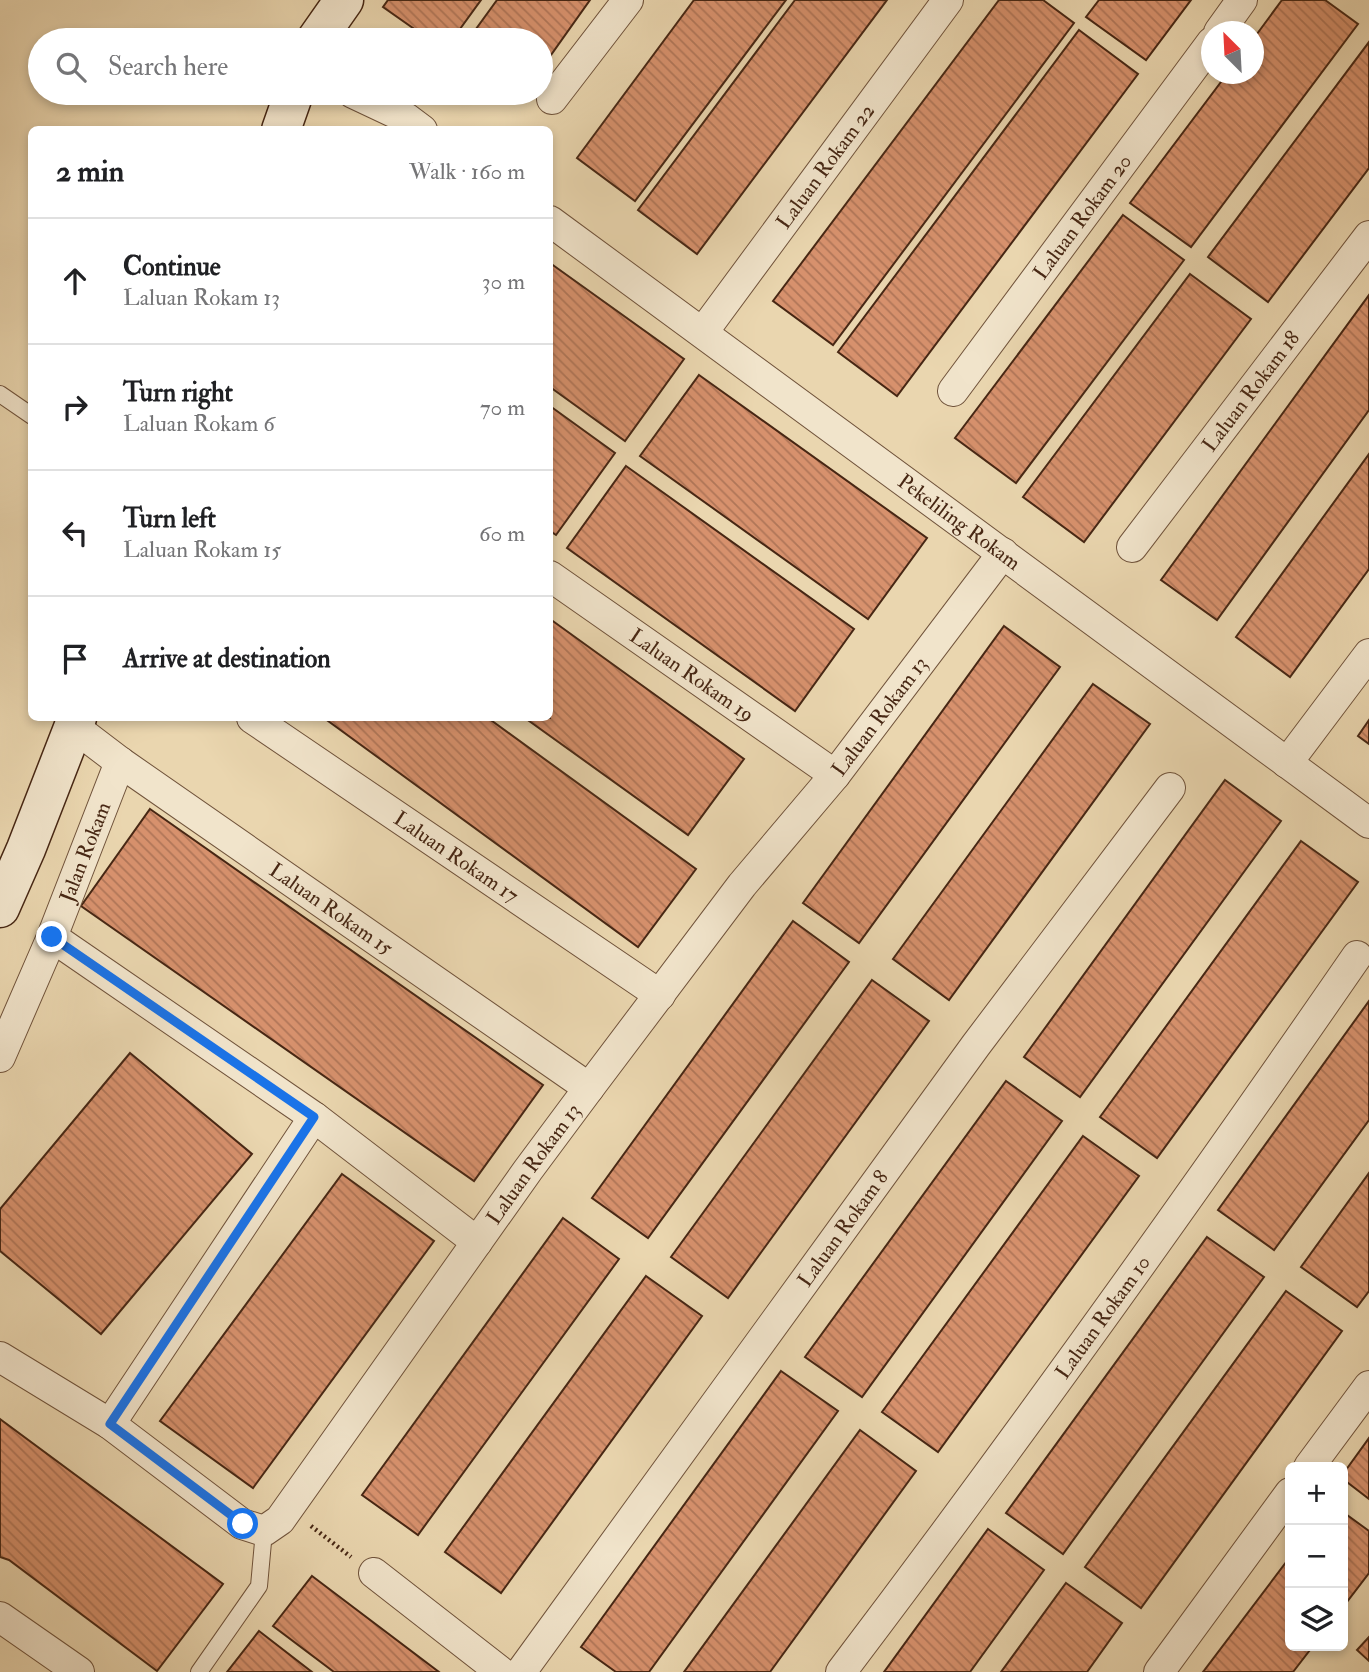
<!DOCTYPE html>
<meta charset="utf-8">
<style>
:root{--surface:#fff;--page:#f6f6f6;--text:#202124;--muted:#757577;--line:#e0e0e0}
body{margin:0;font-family:"IM FELL Double Pica",serif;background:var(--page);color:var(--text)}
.controls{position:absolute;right:21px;bottom:21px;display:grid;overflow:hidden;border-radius:10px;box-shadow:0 4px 10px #0003}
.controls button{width:63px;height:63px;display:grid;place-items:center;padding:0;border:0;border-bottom:2px solid var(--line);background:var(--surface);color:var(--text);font:35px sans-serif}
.compass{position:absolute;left:1201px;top:21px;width:63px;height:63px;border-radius:50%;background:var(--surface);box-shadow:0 4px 10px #0003;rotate:336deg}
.stop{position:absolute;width:21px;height:21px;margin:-16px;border:5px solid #1a73e8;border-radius:50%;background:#fff}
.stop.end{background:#1a73e8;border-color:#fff;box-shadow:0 2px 7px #0008}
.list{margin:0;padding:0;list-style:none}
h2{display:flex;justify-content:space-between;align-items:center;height:91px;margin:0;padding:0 28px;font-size:30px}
h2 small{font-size:23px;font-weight:400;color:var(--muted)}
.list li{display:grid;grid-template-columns:46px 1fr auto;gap:21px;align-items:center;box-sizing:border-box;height:126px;padding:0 28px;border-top:2px solid var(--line)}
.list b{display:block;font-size:26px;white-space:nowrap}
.list p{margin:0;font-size:23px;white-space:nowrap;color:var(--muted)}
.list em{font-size:23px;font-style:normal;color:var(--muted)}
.icon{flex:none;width:38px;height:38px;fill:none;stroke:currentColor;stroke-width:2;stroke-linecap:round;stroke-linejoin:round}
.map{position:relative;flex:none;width:1369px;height:1672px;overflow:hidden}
.search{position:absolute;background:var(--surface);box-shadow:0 4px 10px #0003;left:28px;top:28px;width:525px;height:77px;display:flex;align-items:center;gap:18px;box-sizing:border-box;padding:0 24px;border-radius:38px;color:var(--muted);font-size:26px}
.panel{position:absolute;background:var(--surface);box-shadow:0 4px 10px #0003;left:28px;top:126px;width:525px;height:595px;border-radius:10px}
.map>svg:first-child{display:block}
</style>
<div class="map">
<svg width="1369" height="1672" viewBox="0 0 1369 1672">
<defs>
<pattern id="building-back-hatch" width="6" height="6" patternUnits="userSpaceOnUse" patternTransform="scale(1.75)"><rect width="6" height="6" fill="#d7916d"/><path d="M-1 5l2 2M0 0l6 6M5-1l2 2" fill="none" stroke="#b07658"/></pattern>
</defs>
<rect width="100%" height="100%" fill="#ead6af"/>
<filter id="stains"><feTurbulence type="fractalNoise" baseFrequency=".00286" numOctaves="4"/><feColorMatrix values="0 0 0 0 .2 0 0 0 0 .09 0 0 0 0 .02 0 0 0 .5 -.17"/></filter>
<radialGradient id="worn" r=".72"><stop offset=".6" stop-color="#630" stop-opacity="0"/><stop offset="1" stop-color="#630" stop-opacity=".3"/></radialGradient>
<g fill="url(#building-back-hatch)" stroke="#472714" stroke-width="2">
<path d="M 388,0 L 481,0 L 452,40 L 430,40 L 383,7 Z"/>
<path d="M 497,0 L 590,0 L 541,69 L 541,40 L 468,40 Z"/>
<path d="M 694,0 L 786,0 L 635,201 L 577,158 Z"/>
<path d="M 795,0 L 887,0 L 697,254 L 638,210 Z"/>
<path d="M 999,0 L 1043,0 L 1074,23 L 833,345 L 773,301 Z"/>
<path d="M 1099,0 L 1191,0 L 1146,60 L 1086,17 Z"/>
<path d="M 1282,0 L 1325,0 L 1358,24 L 1191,247 L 1130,203 L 1227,74 L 1254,74 L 1254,38 Z"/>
<path d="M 1079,30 L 1138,74 L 897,396 L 838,352 Z"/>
<path d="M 1369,42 L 1369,168 L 1268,302 L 1208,257 Z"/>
<path d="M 1123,215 L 1184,260 L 1016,483 L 955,438 Z"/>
<path d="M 550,263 L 684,359 L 625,441 L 550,387 Z"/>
<path d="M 1190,274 L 1251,319 L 1084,542 L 1023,497 Z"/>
<path d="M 1369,295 L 1369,410 L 1217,620 L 1161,580 Z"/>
<path d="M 699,375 L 927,538 L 868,619 L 640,456 Z"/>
<path d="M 550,406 L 615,453 L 556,535 L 550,531 Z"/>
<path d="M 1369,454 L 1369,569 L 1290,677 L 1236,637 Z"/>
<path d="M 626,466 L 854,629 L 795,711 L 567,548 Z"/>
<path d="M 550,619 L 744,759 L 688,835 L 525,718 L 550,718 Z"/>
<path d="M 1004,626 L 1060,667 L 859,943 L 803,903 Z"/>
<path d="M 1093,684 L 1150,724 L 949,1000 L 893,959 Z"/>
<path d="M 324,718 L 488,718 L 696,869 L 638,947 Z"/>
<path d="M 1369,720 L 1369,744 L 1358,736 Z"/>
<path d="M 1225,780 L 1281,821 L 1080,1097 L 1024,1057 Z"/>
<path d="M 150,809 L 543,1085 L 474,1181 L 81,906 Z"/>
<path d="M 1301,841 L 1358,882 L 1157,1158 L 1100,1117 Z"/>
<path d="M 793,921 L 849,962 L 648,1238 L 592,1198 Z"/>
<path d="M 872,980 L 929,1021 L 728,1298 L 671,1257 Z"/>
<path d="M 1369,1001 L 1369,1120 L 1274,1250 L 1218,1210 Z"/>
<path d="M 130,1053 L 252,1154 L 101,1334 L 0,1251 L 0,1209 Z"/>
<path d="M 1006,1081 L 1062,1121 L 862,1397 L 805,1357 Z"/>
<path d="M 1083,1136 L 1139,1176 L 938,1452 L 882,1412 Z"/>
<path d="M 1369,1173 L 1369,1291 L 1357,1307 L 1301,1267 Z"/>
<path d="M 342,1174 L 434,1241 L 253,1488 L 160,1421 Z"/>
<path d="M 563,1218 L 619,1259 L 418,1535 L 362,1495 Z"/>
<path d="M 1207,1237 L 1264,1277 L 1063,1554 L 1006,1513 Z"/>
<path d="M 646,1276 L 702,1316 L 501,1593 L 445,1552 Z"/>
<path d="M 1286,1291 L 1342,1331 L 1141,1608 L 1085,1567 Z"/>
<path d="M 781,1371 L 838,1411 L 649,1672 L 616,1672 L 581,1647 Z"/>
<path d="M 0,1419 L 223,1584 L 157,1671 L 9,1560 L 0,1557 Z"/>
<path d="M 860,1430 L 916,1471 L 770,1672 L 684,1672 Z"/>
<path d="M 1369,1438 L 1369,1499 L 1343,1479 L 1343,1474 Z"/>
<path d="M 1343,1512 L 1369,1531 L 1369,1573 L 1343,1607 Z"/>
<path d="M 988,1529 L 1044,1570 L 970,1672 L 884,1672 Z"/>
<path d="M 1290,1557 L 1290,1646 L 1313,1646 L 1293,1672 L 1203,1672 Z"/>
<path d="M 312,1576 L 439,1672 L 334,1672 L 273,1626 Z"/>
<path d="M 1066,1583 L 1122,1623 L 1087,1672 L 1001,1672 Z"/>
<path d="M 259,1631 L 312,1672 L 227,1672 Z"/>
<path d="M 1369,1637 L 1369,1661 L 1357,1650 Z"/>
</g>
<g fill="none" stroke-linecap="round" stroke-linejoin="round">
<g stroke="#70533b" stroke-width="18">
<g id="service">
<path d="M 0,394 L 32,416"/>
<path d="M 199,1672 L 259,1586 L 264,1531"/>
</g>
</g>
<g stroke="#70533b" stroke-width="32">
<g id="minor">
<path d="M 1219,32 L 1242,0"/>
<path d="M 353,93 L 406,118 L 422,130"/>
<path d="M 552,99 L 628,0"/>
<path id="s1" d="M 550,221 L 1369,823"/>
<path id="s2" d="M 703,332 L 948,0"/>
<path id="s3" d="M 953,391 L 1212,42"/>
<path id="s4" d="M 1132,547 L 1369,236"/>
<path id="s5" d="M 550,576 L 835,775"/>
<path id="s6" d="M 252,718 L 660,995"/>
<path id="s7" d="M 74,727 L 120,762 L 589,1088"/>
<path d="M 1287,763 L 1369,654"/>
<path d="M 52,937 L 314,1117 L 477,1242"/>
<path id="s8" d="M 0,1057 L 52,937 L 120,762"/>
<path id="s9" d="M 0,1357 L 110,1424 L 242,1524 L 264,1531 L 280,1520 L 528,1170 L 589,1088 L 742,885 L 835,775 L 1003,553"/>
<path d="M 110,1424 L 314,1117"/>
<path d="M 1309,1467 L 1369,1386"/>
<path d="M 374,1573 L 501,1672"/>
<path d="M 0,1617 L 79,1672"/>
<path id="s10" d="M 521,1672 L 976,1045 L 1170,788"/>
<path id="s11" d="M 841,1672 C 1019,1437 1190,1198 1357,956"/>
<path d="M 1159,1672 L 1290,1493"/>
</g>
</g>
<g stroke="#472714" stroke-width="41">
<g id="secondary">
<path d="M 316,40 L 344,0"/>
<path d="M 281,130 L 294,93"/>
<path d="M 0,908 L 26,849 L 77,718"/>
</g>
</g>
<path stroke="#472714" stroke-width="4.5" stroke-dasharray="2 3.5" stroke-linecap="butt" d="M 311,1526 L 351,1557"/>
<use href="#service" stroke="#f1e4cb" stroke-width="16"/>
<use href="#minor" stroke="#f1e4cb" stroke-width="30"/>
<use href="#secondary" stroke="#f1e4cb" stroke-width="38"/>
</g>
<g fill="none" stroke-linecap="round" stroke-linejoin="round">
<path stroke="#1a73e8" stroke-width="9" d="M 52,937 L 314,1117 L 110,1424 L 243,1524"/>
</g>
<g text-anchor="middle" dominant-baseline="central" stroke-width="7" stroke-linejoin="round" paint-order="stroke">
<g font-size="21" fill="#472714" stroke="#f1e4cb">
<text stroke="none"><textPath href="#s2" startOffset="206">Laluan Rokam 22</textPath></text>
<text stroke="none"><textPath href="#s3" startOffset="217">Laluan Rokam 20</textPath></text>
<text stroke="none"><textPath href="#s4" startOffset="196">Laluan Rokam 18</textPath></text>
<text stroke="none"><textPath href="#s1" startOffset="508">Pekeliling Rokam</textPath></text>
<text stroke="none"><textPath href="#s5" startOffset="173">Laluan Rokam 19</textPath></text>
<text stroke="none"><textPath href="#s9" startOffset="1340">Laluan Rokam 13</textPath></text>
<text stroke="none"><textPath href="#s8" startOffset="222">Jalan Rokam</textPath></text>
<text stroke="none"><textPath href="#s6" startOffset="247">Laluan Rokam 17</textPath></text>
<text stroke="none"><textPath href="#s7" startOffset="315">Laluan Rokam 15</textPath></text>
<text stroke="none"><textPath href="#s9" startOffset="774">Laluan Rokam 13</textPath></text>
<text stroke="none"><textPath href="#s10" startOffset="548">Laluan Rokam 8</textPath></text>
<text stroke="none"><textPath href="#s11" startOffset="441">Laluan Rokam 10</textPath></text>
</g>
</g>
<rect width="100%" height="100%" filter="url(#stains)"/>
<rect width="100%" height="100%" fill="url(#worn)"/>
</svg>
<div class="controls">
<button>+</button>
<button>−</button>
<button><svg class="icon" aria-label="layers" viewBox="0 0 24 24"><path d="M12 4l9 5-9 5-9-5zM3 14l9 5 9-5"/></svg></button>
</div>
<svg class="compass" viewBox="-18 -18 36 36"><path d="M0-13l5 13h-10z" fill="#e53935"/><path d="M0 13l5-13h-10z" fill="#757577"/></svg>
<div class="stop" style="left:243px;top:1524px"></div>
<div class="stop end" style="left:52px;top:937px"></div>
<div class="search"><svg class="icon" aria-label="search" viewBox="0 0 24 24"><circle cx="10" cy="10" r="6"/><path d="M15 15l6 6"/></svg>Search here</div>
<section class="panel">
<h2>2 min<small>Walk · 160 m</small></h2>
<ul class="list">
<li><svg class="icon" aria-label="ahead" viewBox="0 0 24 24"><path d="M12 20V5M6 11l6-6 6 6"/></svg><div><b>Continue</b><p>Laluan Rokam 13</p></div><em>30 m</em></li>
<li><svg class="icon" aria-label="right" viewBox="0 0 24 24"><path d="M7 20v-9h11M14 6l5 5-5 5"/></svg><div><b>Turn right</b><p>Laluan Rokam 6</p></div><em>70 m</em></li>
<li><svg class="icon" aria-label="left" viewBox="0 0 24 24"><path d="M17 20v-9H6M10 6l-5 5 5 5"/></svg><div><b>Turn left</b><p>Laluan Rokam 15</p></div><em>60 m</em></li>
<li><svg class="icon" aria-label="arrive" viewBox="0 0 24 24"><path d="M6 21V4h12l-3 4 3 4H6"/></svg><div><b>Arrive at destination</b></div></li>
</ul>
</section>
</div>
